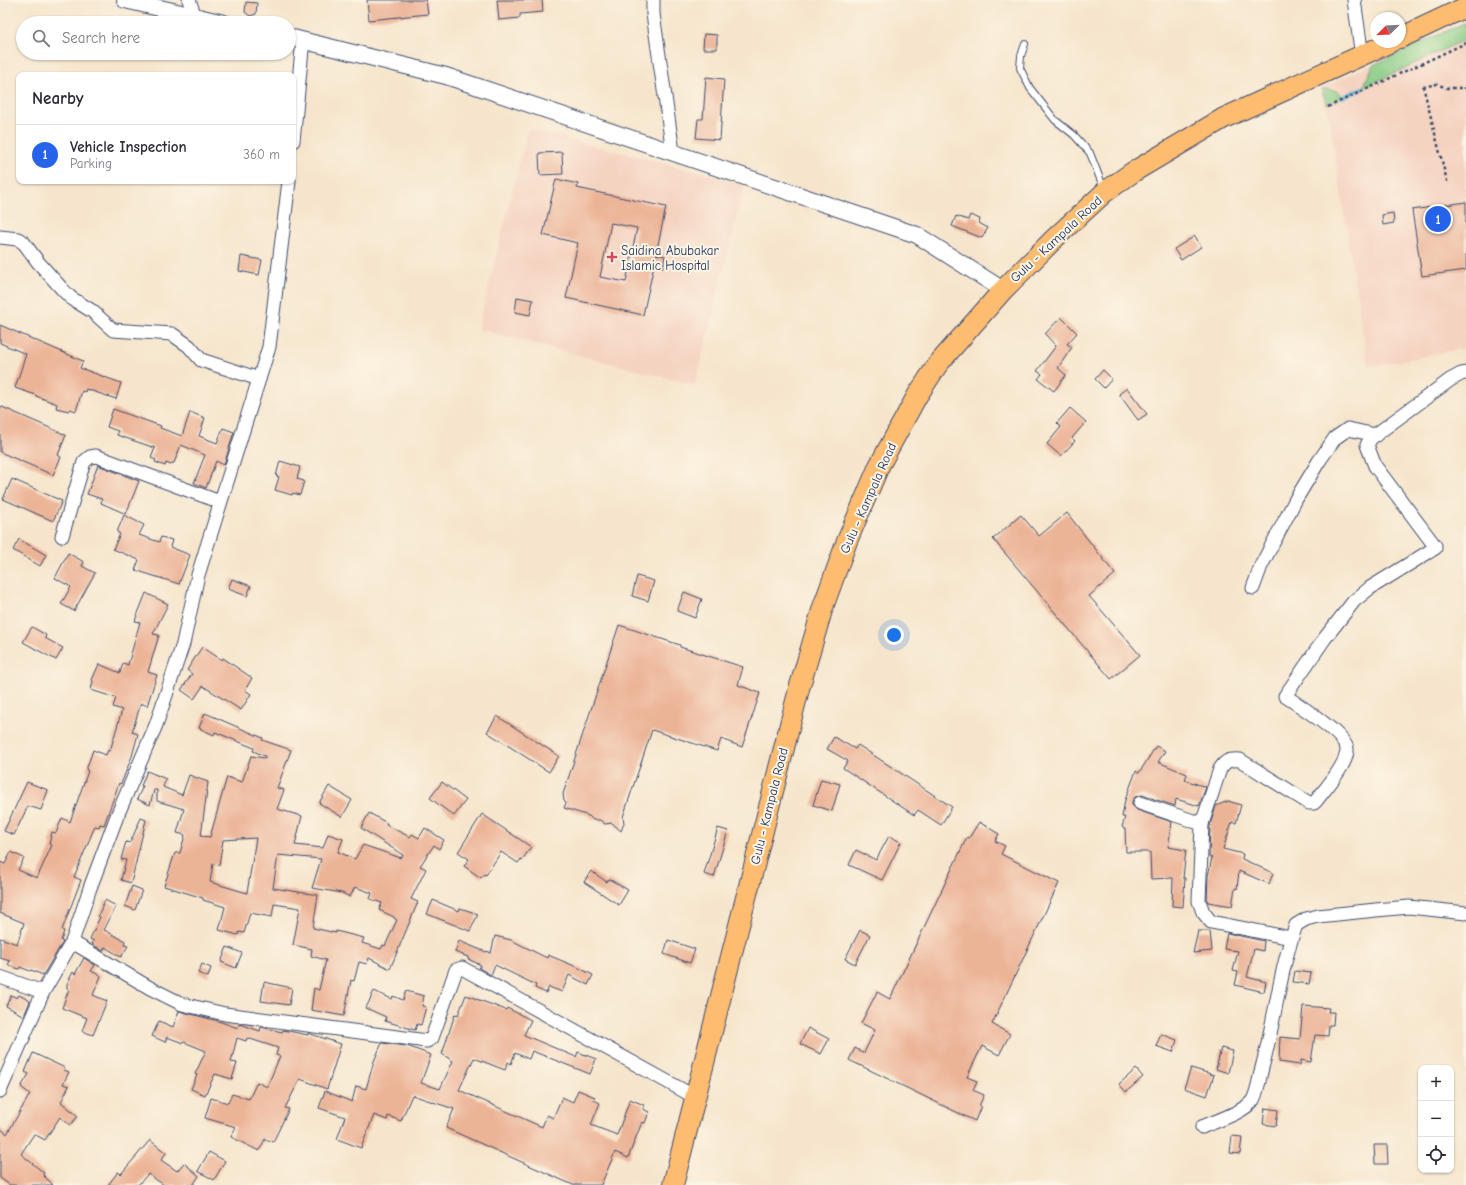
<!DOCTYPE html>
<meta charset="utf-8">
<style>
:root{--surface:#fff;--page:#f7f7f7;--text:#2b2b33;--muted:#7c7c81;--line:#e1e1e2;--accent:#2563eb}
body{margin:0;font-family:"Comic Neue",sans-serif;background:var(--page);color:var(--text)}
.controls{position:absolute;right:12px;bottom:12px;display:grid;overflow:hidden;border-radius:8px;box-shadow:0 1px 3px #0004}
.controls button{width:36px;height:36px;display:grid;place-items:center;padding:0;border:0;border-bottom:1px solid var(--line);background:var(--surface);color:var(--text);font:20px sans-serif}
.compass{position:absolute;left:1370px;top:12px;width:36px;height:36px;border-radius:50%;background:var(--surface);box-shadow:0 1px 3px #0004;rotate:246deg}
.you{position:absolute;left:894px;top:635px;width:14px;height:14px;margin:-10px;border:3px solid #fff;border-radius:50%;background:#1a73e8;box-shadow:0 0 0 6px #1a73e833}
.badge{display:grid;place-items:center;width:26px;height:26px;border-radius:50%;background:var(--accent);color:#fff;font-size:13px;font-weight:700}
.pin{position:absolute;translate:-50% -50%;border:2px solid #fff;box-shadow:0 1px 4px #0006}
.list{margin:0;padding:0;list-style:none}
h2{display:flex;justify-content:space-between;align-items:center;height:52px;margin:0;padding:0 16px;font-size:17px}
h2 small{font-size:13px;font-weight:400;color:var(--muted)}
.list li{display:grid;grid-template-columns:26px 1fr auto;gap:12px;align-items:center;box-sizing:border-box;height:60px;padding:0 16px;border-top:1px solid var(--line)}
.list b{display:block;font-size:15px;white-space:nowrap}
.list p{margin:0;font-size:13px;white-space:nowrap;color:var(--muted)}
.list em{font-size:13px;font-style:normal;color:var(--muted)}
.icon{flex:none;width:22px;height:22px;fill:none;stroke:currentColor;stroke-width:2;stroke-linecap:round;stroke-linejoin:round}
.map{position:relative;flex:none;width:1466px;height:1185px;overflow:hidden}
.search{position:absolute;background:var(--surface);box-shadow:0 1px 3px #0004;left:16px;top:16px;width:280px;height:44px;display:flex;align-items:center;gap:10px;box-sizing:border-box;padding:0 14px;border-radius:22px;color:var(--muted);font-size:15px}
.panel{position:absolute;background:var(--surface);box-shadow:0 1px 3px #0004;left:16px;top:72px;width:280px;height:112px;border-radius:8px}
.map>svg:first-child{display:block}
</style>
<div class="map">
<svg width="1466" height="1185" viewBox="0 0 1466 1185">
<rect width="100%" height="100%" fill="#fcf5e5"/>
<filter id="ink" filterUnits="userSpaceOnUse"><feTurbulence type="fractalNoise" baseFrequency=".025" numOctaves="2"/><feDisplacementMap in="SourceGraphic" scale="8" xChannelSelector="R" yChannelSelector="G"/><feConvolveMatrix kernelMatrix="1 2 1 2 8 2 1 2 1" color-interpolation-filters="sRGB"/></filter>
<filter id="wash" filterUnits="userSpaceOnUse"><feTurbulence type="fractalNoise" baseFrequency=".012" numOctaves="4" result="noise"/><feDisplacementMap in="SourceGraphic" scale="16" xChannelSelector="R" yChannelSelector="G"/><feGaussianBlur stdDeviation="0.9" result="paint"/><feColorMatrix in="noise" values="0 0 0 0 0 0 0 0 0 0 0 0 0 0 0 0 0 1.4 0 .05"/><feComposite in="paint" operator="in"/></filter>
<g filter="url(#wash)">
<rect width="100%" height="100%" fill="#f6e5cc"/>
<g fill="#f5d3c1">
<path d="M 1466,21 L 1466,348 L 1368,367 L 1328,110 L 1319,89 Z"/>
<path d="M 528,129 L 745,184 L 695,385 L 478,329 Z"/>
</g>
<g fill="#89cc85" stroke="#527e72">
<path d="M 1464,23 L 1466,23 L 1466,39 L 1363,88 L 1373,65 Z"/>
<path d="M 1327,89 L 1338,91 L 1343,97 L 1327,104 L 1322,90 Z"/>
</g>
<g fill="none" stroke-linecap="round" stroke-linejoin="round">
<path stroke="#59b7d7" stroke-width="4" d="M 1343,97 L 1363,88"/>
</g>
<g id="blocks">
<g fill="#ecb497" fill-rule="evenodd">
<path d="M 367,0 L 426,0 L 428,14 L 369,20 Z"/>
<path d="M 497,0 L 542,0 L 543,12 L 520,14 L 520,18 L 499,20 Z"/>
<path d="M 246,2 L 257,3 L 256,14 L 250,16 L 245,12 Z"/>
<path d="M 704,34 L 717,35 L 717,49 L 703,49 Z"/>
<path d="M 706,77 L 724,79 L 720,140 L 696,138 L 698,119 L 703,119 Z"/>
<path d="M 562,152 L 563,174 L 540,175 L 539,153 Z"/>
<path d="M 556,179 L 578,184 L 577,188 L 666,207 L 656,254 L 665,256 L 663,267 L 654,265 L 643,315 L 566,298 L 578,243 L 543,235 ZM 611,223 L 637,228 L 626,282 L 600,277 Z"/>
<path d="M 1466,202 L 1466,270 L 1422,276 L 1412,210 Z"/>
<path d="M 1393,213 L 1394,223 L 1383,225 L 1382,215 Z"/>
<path d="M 970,215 L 980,219 L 979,223 L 988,228 L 982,238 L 952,226 L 956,216 L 968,220 Z"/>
<path d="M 1195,236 L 1201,247 L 1181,260 L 1174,249 Z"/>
<path d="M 241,256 L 262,260 L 259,275 L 239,271 Z"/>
<path d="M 517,297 L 533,300 L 530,315 L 515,312 Z"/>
<path d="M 1061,317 L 1077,333 L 1067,344 L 1072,347 L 1058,368 L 1066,375 L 1054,391 L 1038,379 L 1042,374 L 1037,371 L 1056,346 L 1045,334 Z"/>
<path d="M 0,325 L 83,361 L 80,368 L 121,383 L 116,399 L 86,389 L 85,392 L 82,391 L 76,411 L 70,409 L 69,411 L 56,408 L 57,404 L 36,396 L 36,395 L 15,388 L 26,354 L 0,343 Z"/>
<path d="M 1103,370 L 1112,379 L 1104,388 L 1095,379 Z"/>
<path d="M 1127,388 L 1147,414 L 1138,420 L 1119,394 Z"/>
<path d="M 0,406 L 66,435 L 58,455 L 61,457 L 53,475 L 0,452 Z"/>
<path d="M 1070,408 L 1086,422 L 1072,438 L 1075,441 L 1061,456 L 1047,444 L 1061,427 L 1057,423 Z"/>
<path d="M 113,409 L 161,426 L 160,428 L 182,436 L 190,412 L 205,418 L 199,436 L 217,443 L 223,428 L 234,432 L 224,465 L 216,461 L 206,488 L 194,483 L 205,455 L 181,445 L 174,463 L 172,463 L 171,465 L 166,463 L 165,466 L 155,462 L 156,460 L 151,458 L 155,448 L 117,435 L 118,431 L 107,427 Z"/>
<path d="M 280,461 L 300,467 L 297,479 L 304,481 L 300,495 L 293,493 L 292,495 L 275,490 L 279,477 L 276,476 Z"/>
<path d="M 98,465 L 139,481 L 126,514 L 101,503 L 102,499 L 87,494 Z"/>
<path d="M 12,479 L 62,501 L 53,521 L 3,499 Z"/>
<path d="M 1067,513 L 1115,574 L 1089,596 L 1140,655 L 1111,679 L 993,539 L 1021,515 L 1039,536 Z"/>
<path d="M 124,515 L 144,525 L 139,535 L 159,542 L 161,537 L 172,540 L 170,547 L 190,555 L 179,584 L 135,570 L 139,560 L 113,549 L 120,534 L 117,532 Z"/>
<path d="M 19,539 L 46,555 L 40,566 L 13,550 Z"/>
<path d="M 68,553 L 84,562 L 82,566 L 95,573 L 74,611 L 61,604 L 71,587 L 55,578 Z"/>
<path d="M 637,576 L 654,581 L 648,601 L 632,596 Z"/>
<path d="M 232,579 L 251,586 L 247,596 L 228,589 Z"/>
<path d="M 684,592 L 702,599 L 695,618 L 677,611 Z"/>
<path d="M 146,593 L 168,604 L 153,634 L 159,635 L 148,672 L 157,675 L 147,706 L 141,703 L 132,732 L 138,734 L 132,756 L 121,784 L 119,783 L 104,825 L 100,824 L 99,827 L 95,826 L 74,877 L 81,880 L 62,930 L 64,931 L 61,941 L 63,942 L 43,975 L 31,970 L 30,971 L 20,967 L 19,969 L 8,965 L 10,961 L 0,958 L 0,938 L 17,944 L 24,923 L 0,913 L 0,862 L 5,864 L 11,852 L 24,858 L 18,870 L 37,878 L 52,845 L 49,844 L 52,832 L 56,833 L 62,818 L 70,822 L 88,771 L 86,770 L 93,750 L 106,755 L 108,750 L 110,751 L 122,710 L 113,707 L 116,698 L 91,690 L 93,681 L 92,680 L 99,664 L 120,673 L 123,663 L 128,665 L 140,622 L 135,621 Z"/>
<path d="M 619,625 L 680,645 L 680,647 L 743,667 L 738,685 L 760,693 L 742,747 L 721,739 L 717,751 L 652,730 L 623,817 L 624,823 L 621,831 L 612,823 L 605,824 L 600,820 L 593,820 L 589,816 L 564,808 L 566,803 L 564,801 L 563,794 Z"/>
<path d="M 32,627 L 46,635 L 45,638 L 63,648 L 56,660 L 23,642 Z"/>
<path d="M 202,647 L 222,660 L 223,658 L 252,678 L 245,690 L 251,694 L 241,710 L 203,686 L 194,699 L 181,690 L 192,674 L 187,670 Z"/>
<path d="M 205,713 L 263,738 L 262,740 L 291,750 L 277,788 L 284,790 L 277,809 L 302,816 L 295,845 L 323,848 L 328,834 L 343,839 L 338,852 L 355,859 L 363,845 L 401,858 L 403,855 L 361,828 L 369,813 L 387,823 L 386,825 L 410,837 L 412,834 L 419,838 L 425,828 L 444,840 L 439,849 L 434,845 L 420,866 L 426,869 L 411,899 L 418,902 L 390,969 L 369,958 L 367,964 L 359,962 L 354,981 L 351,980 L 344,1016 L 311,1010 L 314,988 L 319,990 L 326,960 L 311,956 L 312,949 L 293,945 L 300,908 L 274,904 L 272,917 L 250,913 L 244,933 L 239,932 L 238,935 L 219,930 L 225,907 L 203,900 L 203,898 L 164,886 L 175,853 L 180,853 L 185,835 L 177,833 L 184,809 L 157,801 L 157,790 L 154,790 L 150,805 L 137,799 L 143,786 L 141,786 L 147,771 L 166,779 L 163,787 L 182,795 L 189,775 L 208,782 L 201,836 L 210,837 L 227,777 L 242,782 L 251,756 L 265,758 L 265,756 L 253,751 L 254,748 L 215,732 L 214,735 L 199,728 ZM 256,838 L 247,893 L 210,882 L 213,864 L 219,865 L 223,840 ZM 278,855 L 321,859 L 312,888 L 342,893 L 350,897 L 355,887 L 372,893 L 370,899 L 382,903 L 379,910 L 394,917 L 394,918 L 397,920 L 385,946 L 383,945 L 381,949 L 362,943 L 364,938 L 336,931 L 336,933 L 313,928 L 318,895 L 273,888 Z"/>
<path d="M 497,716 L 559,756 L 549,772 L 487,732 Z"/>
<path d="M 834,737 L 855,749 L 858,745 L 952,807 L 941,825 L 918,810 L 914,815 L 843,768 L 848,761 L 827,749 Z"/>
<path d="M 1156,746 L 1165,751 L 1158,762 L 1187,774 L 1185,780 L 1206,787 L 1199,806 L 1176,799 L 1175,806 L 1142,795 L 1135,797 L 1132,801 L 1132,805 L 1137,810 L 1172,822 L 1168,847 L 1186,850 L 1183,878 L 1185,878 L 1183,907 L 1172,906 L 1173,878 L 1151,879 L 1150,852 L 1126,852 L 1125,829 L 1122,827 L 1125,817 L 1122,817 L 1125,800 L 1136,771 L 1139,773 Z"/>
<path d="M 821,779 L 840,784 L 832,811 L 813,805 Z"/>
<path d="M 27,782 L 48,790 L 41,810 L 28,806 L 14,835 L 4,831 Z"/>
<path d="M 442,782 L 466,800 L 454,816 L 430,798 Z"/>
<path d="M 329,786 L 352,800 L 342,817 L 319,803 Z"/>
<path d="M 1228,801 L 1241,805 L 1236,823 L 1232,822 L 1223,849 L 1243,854 L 1242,859 L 1273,873 L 1269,884 L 1239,871 L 1237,889 L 1235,888 L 1232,906 L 1208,902 L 1207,900 L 1208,876 L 1212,858 L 1209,857 L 1210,825 L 1216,806 Z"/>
<path d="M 482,814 L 531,847 L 522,860 L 521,859 L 518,863 L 501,852 L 486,875 L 484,874 L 481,878 L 464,866 L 469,859 L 458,852 Z"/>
<path d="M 141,818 L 146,820 L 131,883 L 121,880 L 126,860 L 121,859 L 126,842 L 130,843 Z"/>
<path d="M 979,822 L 999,834 L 995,841 L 1005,846 L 1001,854 L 1059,883 L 992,1024 L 1010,1034 L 999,1055 L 982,1046 L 967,1077 L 977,1081 L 973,1090 L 984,1095 L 979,1106 L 981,1106 L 975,1121 L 849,1060 L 855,1048 L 864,1053 L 875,1030 L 861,1023 L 877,992 L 890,999 L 967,837 L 969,838 Z"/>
<path d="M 718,828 L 728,831 L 714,877 L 704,874 Z"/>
<path d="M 889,836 L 901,842 L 882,880 L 849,865 L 856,850 L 876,860 Z"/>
<path d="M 591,871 L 607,882 L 609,879 L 628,890 L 619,905 L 584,882 Z"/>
<path d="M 132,886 L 142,890 L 135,910 L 125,906 Z"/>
<path d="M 105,900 L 116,906 L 104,930 L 125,941 L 124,945 L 128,946 L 121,957 L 105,947 L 103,951 L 92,944 L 94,941 L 90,939 L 100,917 L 98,916 Z"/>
<path d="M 433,900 L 459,911 L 460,908 L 478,914 L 470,931 L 427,914 Z"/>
<path d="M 860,930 L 870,935 L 855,964 L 845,959 Z"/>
<path d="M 1198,931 L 1210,931 L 1212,951 L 1193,953 Z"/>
<path d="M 1227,933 L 1264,941 L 1263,951 L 1254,949 L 1247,977 L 1266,982 L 1264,992 L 1235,985 L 1238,972 L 1233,971 L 1238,951 L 1224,949 Z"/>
<path d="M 495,936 L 511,940 L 547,958 L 548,955 L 577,967 L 593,975 L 588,985 L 569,975 L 562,992 L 549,987 L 546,993 L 535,988 L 536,985 L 495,965 L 491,975 L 479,968 L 481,965 L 468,959 L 468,957 L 455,952 L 459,941 L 486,952 L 487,951 L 491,953 Z"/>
<path d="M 668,940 L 695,949 L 690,963 L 664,954 Z"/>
<path d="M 227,947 L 242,953 L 236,968 L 221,962 Z"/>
<path d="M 84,958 L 95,965 L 91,971 L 101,976 L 93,995 L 107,1001 L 93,1035 L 82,1031 L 87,1018 L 62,1008 L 69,989 L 67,988 L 67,984 L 73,972 L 75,974 Z"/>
<path d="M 202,964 L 211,968 L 208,977 L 198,973 Z"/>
<path d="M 1295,971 L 1311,973 L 1309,984 L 1293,982 Z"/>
<path d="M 264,982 L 292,988 L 289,1005 L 261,1001 Z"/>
<path d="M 374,991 L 392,999 L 393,996 L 403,1000 L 406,991 L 424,996 L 422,1006 L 426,1007 L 421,1025 L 417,1024 L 415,1030 L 385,1021 L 386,1017 L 366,1008 Z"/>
<path d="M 11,995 L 17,998 L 19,995 L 30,1001 L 24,1016 L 6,1006 Z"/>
<path d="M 466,995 L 506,1010 L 507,1008 L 531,1020 L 524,1035 L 576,1057 L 578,1052 L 596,1059 L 590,1074 L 532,1051 L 529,1059 L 515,1053 L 511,1064 L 508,1062 L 505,1070 L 474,1058 L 459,1090 L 542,1127 L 547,1115 L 553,1118 L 562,1097 L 573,1102 L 578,1090 L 595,1097 L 594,1100 L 600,1103 L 591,1125 L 617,1135 L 630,1099 L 644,1105 L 643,1109 L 649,1112 L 645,1123 L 642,1122 L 628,1158 L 615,1152 L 601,1185 L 573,1185 L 446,1128 L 454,1109 L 412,1095 L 401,1121 L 388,1116 L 387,1120 L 374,1115 L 361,1148 L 337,1139 L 345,1117 L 319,1108 L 325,1091 L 352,1102 L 356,1086 L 366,1089 L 374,1061 L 382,1043 L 407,1046 L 431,1055 L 421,1083 L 440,1089 L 453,1061 L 442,1054 L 455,1014 L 458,1015 Z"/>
<path d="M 1303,1006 L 1329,1008 L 1328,1012 L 1334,1012 L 1333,1025 L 1329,1025 L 1328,1036 L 1315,1035 L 1311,1062 L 1301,1060 L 1300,1065 L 1279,1062 L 1280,1037 L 1300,1039 Z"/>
<path d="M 179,1011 L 218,1021 L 238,1028 L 239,1024 L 260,1031 L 261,1027 L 282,1032 L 283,1030 L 308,1035 L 308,1033 L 341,1044 L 327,1089 L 300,1079 L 285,1108 L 289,1109 L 273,1142 L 265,1139 L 259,1151 L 231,1137 L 236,1127 L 205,1118 L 211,1098 L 228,1103 L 232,1094 L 249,1099 L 257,1082 L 267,1087 L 280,1056 L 276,1055 L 278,1048 L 247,1038 L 246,1041 L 237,1038 L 231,1062 L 237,1063 L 232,1079 L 215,1074 L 205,1095 L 191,1089 L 197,1075 L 195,1074 L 206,1051 L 184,1042 L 183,1043 L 167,1037 L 165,1042 L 152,1036 L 159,1021 L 173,1027 Z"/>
<path d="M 808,1028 L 829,1039 L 821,1054 L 800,1044 Z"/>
<path d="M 1161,1034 L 1177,1040 L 1173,1052 L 1156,1046 Z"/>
<path d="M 1221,1048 L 1233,1051 L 1228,1073 L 1216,1069 Z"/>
<path d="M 33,1053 L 65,1068 L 64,1070 L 69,1072 L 63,1084 L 69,1086 L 61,1102 L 78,1116 L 70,1125 L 60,1117 L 45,1140 L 34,1134 L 21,1154 L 44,1173 L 43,1175 L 53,1185 L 10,1185 L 0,1178 L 0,1128 L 7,1134 L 30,1094 L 21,1087 L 29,1074 L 25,1072 Z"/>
<path d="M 1191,1068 L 1214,1075 L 1207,1096 L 1184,1088 Z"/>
<path d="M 1136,1069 L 1143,1077 L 1126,1092 L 1119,1084 Z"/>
<path d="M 1265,1108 L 1278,1110 L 1276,1126 L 1263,1124 Z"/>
<path d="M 1232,1136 L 1242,1137 L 1240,1154 L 1230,1153 Z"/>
<path d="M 150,1140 L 166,1153 L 161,1160 L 177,1171 L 184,1163 L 199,1176 L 193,1185 L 164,1185 L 148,1174 L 138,1185 L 108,1185 L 118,1172 L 121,1174 Z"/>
<path d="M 1374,1145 L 1387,1145 L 1388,1164 L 1375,1164 Z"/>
<path d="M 209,1152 L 225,1161 L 214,1180 L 198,1171 Z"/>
</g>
</g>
</g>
<g filter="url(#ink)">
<use href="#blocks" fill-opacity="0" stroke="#3c4a6e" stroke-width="1"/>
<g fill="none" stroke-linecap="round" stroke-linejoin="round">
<g stroke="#3c4a6e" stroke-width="8">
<path id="service" d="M 1025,44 L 1021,56 L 1020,68 L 1030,88 L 1055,120 L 1074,135 L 1090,153 L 1104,189"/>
</g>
<g stroke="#3c4a6e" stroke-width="15">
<g id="minor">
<path d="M 189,0 L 195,17"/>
<path d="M 653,0 L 653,14 L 673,152"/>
<path d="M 1354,0 L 1362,56"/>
<path d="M 293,141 L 303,40"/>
<path d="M 0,237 L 18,239 L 24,243 L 38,262 L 63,290 L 71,298 L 92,311 L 113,330 L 172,334 L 189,346 L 201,360 L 259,379"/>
<path d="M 62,536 L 84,462 L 90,457 L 96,456 L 220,502"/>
<path d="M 1253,588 L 1261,566 L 1296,499 L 1319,461 L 1335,438 L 1348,429 L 1376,435"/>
<path d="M 1140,803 L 1202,824 L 1220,769 C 1226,760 1230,759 1240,760 L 1309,803 L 1314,803 L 1316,801 C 1325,789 1348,764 1347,749 C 1345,734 1297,704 1285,696 L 1325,638 L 1354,601 L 1370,588 L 1435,548 L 1435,546 L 1375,466 L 1367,445 L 1371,438 L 1450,380 L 1461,374 L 1466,373"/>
<path d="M 1202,824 L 1199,901 L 1203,912 L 1211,922 L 1291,938"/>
<path d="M 72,942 L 150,988 L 182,1004 L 225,1014 L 427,1041 L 432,1038 L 456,970 L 462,968 L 695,1097"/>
<path d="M 0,977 L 43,992"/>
<path d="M 0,1091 L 43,992 L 72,942 L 90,888 L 117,816 L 156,725 L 183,644 L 198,575 L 269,347 L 289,181"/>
<path d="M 1202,1127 C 1216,1121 1245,1112 1253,1100 C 1258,1091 1260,1074 1263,1064 C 1275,1018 1280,970 1296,925 L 1306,919 L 1318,916 L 1376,910 L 1409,907 L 1466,913"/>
</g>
</g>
<g stroke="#3c4a6e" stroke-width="18">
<g id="tertiary">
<path d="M 125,0 L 224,23"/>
<path d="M 289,37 L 446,76 L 917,235 L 1003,290"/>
</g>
</g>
<g stroke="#3c4a6e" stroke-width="22">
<g id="primary">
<path d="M 1400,38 L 1466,7"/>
<path d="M 673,1185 L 799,689 L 823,607 L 847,541 L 879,466 L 917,396 L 938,364 L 1003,290 L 1055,238 L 1105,192 L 1133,172 L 1224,118 L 1391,42"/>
</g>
</g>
<g stroke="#3c4a6e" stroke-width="2.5" stroke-dasharray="3 3" stroke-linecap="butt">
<path d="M 1423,86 L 1448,185"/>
<path d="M 1423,87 L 1437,84 L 1446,88 L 1466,88"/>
<path d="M 1328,107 L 1466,43"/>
</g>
<use href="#service" stroke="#fff" stroke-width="6"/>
<use href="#minor" stroke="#fff" stroke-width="13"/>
<use href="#tertiary" stroke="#fff" stroke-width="16"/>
<use href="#primary" stroke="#febc70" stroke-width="20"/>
</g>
</g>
<path fill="#d1495b" stroke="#fcf5e5" stroke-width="1.5" d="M610 251h4v4h4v4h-4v4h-4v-4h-4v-4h4z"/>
<g text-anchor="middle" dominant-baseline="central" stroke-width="4" stroke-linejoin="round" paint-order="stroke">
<g font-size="13" fill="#1b2f5e" stroke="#fcf5e5">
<text transform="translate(1056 239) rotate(-43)">Gulu - Kampala Road</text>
<text transform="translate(868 498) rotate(-66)">Gulu - Kampala Road</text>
<text transform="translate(769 806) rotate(-76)">Gulu - Kampala Road</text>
</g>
<g font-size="13" fill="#1b2f5e" stroke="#fcf5e5" text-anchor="start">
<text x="621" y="250">Saidina Abubakar<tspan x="621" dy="15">Islamic Hospital</tspan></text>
</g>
</g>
</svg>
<div class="controls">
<button>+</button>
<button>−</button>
<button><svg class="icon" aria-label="locate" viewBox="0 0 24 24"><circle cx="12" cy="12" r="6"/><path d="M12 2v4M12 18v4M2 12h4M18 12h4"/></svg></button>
</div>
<svg class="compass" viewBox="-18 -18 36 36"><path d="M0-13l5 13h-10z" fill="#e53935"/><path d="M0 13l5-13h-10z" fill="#7c7c81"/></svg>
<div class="you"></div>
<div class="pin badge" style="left:1438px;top:219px">1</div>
<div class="search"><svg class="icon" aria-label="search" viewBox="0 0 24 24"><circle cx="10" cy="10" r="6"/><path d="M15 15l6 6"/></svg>Search here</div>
<section class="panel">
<h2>Nearby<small></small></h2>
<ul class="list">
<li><span class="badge">1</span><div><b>Vehicle Inspection</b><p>Parking</p></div><em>360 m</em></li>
</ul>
</section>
</div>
